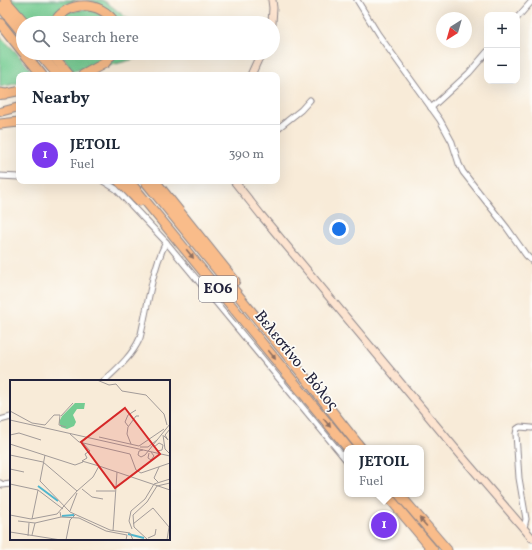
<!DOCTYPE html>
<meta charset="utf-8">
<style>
:root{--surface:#fff;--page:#f6f6f7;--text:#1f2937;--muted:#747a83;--line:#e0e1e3;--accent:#7c3aed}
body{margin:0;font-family:Vollkorn,serif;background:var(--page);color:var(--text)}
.controls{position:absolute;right:12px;top:12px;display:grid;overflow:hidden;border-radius:8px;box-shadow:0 4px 16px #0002}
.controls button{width:36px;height:36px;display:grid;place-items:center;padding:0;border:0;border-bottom:1px solid var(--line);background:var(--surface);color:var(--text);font:20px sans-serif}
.compass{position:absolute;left:436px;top:12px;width:36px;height:36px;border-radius:50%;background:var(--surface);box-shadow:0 4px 16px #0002;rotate:217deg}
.you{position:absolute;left:339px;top:229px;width:14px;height:14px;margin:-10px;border:3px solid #fff;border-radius:50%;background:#1a73e8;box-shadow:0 0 0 6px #1a73e833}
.badge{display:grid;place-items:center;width:26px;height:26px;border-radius:50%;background:var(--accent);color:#fff;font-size:13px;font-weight:700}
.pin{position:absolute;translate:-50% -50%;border:2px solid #fff;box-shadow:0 1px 4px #0006}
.popup{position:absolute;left:344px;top:445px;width:80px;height:52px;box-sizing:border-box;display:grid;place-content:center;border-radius:8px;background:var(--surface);filter:drop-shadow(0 1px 3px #0005);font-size:13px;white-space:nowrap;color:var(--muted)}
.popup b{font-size:15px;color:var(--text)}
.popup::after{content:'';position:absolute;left:50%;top:100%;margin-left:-8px;border:8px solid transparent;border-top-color:var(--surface)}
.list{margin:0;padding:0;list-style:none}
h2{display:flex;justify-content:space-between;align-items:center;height:52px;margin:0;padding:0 16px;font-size:17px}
h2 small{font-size:13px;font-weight:400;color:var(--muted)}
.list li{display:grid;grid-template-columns:26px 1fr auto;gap:12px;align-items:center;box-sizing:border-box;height:60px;padding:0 16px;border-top:1px solid var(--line)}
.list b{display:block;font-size:15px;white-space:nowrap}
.list p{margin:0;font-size:13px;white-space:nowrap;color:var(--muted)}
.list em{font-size:13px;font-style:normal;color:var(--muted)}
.icon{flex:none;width:22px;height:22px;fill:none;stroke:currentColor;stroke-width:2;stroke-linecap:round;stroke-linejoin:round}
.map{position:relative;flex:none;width:532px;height:550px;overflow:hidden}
.search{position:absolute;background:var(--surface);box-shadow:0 4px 16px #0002;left:16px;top:16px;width:264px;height:44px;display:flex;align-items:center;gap:10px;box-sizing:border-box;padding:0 14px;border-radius:22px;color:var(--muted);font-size:15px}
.panel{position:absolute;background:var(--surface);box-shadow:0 4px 16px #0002;left:16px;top:72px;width:264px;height:112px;border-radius:8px}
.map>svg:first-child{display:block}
</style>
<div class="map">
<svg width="532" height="550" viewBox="0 0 532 550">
<rect width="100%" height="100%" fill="#fdfcf7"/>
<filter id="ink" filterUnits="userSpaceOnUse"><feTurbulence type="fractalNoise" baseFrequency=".025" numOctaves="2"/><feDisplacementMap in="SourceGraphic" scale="8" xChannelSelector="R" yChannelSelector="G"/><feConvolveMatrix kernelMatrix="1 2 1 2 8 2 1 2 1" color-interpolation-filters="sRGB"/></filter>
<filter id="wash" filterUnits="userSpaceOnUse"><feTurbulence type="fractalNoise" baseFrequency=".012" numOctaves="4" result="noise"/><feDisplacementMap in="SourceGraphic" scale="16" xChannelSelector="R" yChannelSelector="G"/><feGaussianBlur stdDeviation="0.9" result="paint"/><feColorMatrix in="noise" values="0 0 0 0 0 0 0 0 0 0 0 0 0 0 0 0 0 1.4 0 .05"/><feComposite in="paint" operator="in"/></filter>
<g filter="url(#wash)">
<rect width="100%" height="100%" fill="#f8ebd8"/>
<g fill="#74cc92" stroke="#4b7766">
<path d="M 9,0 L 79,0 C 66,2 54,11 49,23 L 30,23 Z"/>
<path d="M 86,0 L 102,0 L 106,2 L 133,23 L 117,23 C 108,11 103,3 86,0 Z"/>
<path d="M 93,8 L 111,23 L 57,23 L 66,12 Z"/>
<path d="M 0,36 L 15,51 L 35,75 L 19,75 L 19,83 L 0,87 Z"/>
<path d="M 60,53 L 110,53 C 100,65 87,68 73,71 Z"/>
<path d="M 117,53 L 157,53 L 108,66 Z"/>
</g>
</g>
<g filter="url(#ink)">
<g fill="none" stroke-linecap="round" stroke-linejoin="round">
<g stroke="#8d868a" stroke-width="7">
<g id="street">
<path d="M 357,0 L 378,34 L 440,120 L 452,142 L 459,164 L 463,172 L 507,228 L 526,255 L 532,261"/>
<path d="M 517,18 L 532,1"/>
<path d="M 431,108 L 469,73 L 487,52"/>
<path d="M 277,129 L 301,110 L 310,100"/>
<path d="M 0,176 L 19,177"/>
<path d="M 103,181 L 116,189 L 166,242 L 347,461"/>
<path d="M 104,381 C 118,368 132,356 140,338 C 148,306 151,272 166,242"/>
<path d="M 0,420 L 11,417"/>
<path d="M 0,483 L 3,485 L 11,484"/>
<path d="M 524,528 L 526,519 L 519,478 L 516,434 L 517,429 L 520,427 L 532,428"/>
</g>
</g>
<g stroke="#8d868a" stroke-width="9">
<g id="secondary">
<path d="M 272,23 L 273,8 L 272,0"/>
<path d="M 251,75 L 261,53"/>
<path d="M 234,181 L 261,215 L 464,459 L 532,538"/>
</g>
</g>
<g stroke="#8d868a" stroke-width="10">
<g id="primary">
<path d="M 0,95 L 19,91"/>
<path d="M 0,112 L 19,107"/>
</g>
</g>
<g stroke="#8d868a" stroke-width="11">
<g id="highway">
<path d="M 5,0 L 25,23"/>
<path d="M 0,6 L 23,34"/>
<path d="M 0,23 L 23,52"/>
<path d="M 54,23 C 67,0 101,0 115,23"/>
<path d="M 24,53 L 42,75"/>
<path d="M 39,53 L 58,75"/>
<path d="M 51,53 L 69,75"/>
<path d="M 83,75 L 105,63 L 113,53"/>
<path d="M 0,93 L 5,94"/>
<path d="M 0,124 L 19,122"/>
<path d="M 119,181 L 139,201"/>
<path d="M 129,181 L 348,448"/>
<path d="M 145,181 L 304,376 L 361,448"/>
<path d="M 155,181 L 235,281"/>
<path d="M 386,494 L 433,550"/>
<path d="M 399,494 L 447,550"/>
</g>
</g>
<use href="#street" stroke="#fff" stroke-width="5"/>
<use href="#secondary" stroke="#fde4d0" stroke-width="7"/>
<use href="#primary" stroke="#f9bc8a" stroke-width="8"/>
<use href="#highway" stroke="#f9bc8a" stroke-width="9"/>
</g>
<defs><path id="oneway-solid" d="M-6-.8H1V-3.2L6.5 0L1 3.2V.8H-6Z"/></defs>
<g fill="#8e6f62">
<use href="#oneway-solid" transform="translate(190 254) rotate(51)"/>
<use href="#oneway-solid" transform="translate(272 355) rotate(51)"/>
<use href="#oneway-solid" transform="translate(327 423) rotate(51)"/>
<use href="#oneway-solid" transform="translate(423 522) rotate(-131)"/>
</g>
</g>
<g text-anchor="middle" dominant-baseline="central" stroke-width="3.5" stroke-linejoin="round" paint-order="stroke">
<rect fill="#fdfcf7" stroke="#646373" stroke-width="1" x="199" y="276" width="38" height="26" rx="3"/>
<g font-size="15" font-weight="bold" fill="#22223b">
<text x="218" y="289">ΕΟ6</text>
</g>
<g font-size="16" fill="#22223b" stroke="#fdfcf7">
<text transform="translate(296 361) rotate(51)">Βελεστίνο - Βόλος</text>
</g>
</g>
<g transform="translate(10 380)">
<rect width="160" height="160" fill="#f8ebd8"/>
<path d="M 65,23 L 75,23 L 74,29 L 67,29 L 63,35 L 66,42 L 64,46 L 57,49 L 51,47 L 49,42 L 52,36 Z" fill="#74cc92"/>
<path fill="none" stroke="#4fb6ce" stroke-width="2" d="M 28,106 L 48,121M 52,136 L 64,135M 118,154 L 134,158"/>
<path fill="none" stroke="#a29b99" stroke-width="1" d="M 87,0 L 99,5 L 106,4 L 112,11 L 136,15 L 154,34 L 157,45M 0,31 L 22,43 L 35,45 L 44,35 L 50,35 L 49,45 L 56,47M 51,36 L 63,23M 0,40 L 160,76M 118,46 L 115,42 L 118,35 L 126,30M 60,54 L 69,62 L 120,74 L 126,90 L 131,93 L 160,83M 0,55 L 9,53 L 31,60M 153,55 L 155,69 L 160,74M 154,56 L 158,60 L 155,55 L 160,49M 89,57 L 129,66 L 154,49M 73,63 L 80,71 L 75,74 L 77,78 L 72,81 L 89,86M 0,64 L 65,85 L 73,82M 121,64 L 117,54 L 118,47 L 126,36 L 129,36M 130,67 L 138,67 L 147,60M 144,67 L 149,63 L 153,65 L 152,70 L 147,71M 133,70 L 129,71 L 128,75 L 131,77 L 135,75M 139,73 L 138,78 L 141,80 L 144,76 L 141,72M 0,75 L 33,82 L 67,111 L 47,134 L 21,139 L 0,135M 35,75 L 30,101 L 60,132 L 100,150 L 120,153 L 123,160M 135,75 L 160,44M 0,89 L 14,92M 148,102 L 144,98 L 149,87M 0,104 L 28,110 L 53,129M 72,109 L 82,117 L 93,119M 67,111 L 83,97 L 89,86 L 160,110M 86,111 L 105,111M 60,131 L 67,113M 50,132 L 51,137 L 69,138 L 96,151 L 117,155 L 116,160M 22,139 L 28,110M 8,141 L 25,143 L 51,137M 123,144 L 143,128 L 159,147 L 157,160M 122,149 L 119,141 L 121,131 L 135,119 L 144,104 L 160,99M 103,151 L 107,92M 0,152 L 51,160M 22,155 L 25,143M 18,156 L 19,143M 138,158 L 145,155 L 146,149M 56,160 L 60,140 L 65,135M 138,160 L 124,147 L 123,135 L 137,122 L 147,106 L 160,103"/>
<path fill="#d62828" fill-opacity="0.15" stroke="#d62828" stroke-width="2" d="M 115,28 L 150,74 L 105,108 L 71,62 Z"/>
<rect width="160" height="160" fill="none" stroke="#22223b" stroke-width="2"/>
</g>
</svg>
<div class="controls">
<button>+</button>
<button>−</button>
</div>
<svg class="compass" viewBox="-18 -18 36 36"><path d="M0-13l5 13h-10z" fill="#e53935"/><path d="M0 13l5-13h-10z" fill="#747a83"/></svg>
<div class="you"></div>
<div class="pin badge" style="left:384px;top:525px">1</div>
<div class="popup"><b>JETOIL</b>Fuel</div>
<div class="search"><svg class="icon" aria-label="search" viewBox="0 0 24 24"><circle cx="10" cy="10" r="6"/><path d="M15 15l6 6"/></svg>Search here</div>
<section class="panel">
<h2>Nearby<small></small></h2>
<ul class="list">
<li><span class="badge">1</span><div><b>JETOIL</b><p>Fuel</p></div><em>390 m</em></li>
</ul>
</section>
</div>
